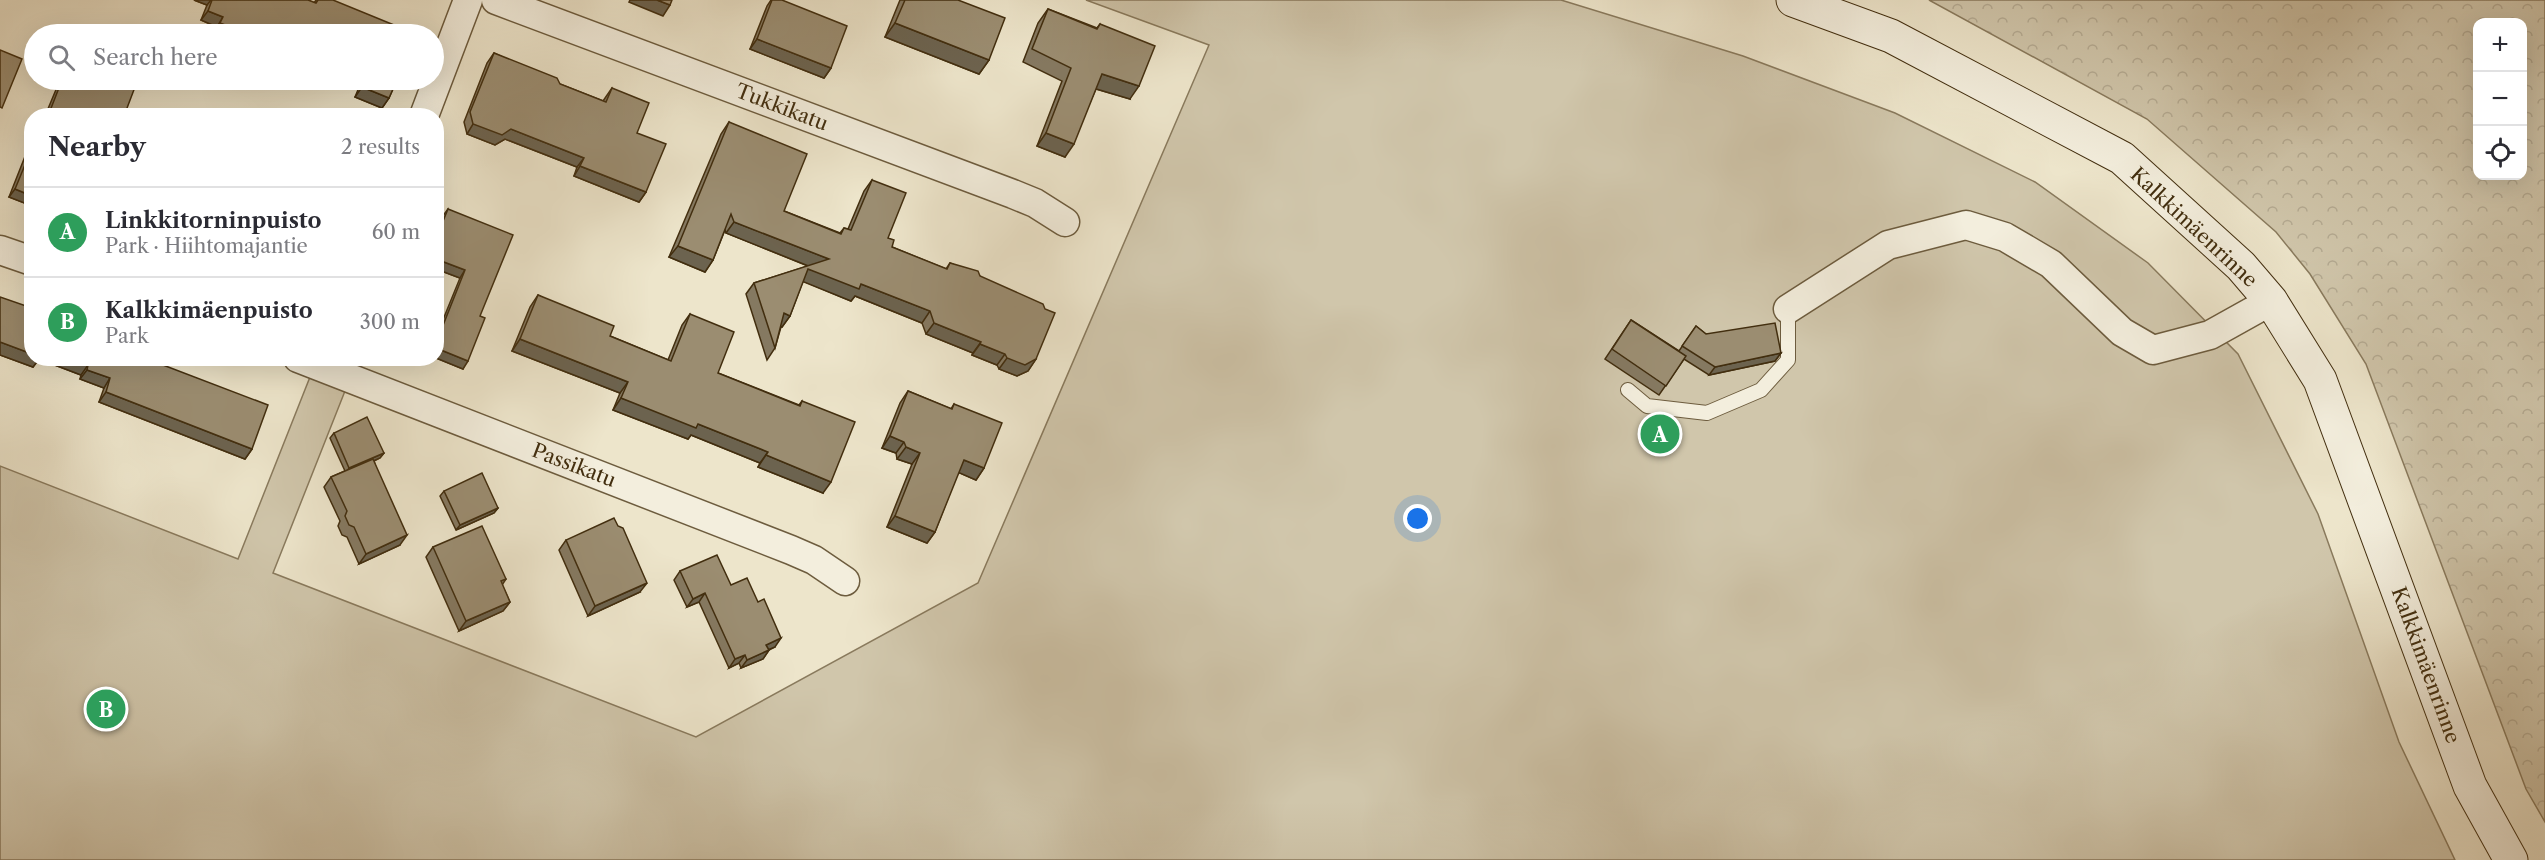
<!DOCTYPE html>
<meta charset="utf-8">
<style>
:root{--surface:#fff;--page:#f2f2f3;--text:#2b2b33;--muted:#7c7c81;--line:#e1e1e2;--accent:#ea580c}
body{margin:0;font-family:"Libre Caslon Text",serif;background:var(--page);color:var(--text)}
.controls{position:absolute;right:18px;top:18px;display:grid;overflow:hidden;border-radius:12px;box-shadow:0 6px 24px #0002}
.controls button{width:54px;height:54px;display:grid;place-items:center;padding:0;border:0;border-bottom:2px solid var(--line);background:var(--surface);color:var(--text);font:30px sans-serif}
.you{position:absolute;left:1418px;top:519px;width:21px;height:21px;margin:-15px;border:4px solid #fff;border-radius:50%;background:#1a73e8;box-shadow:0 0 0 9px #1a73e833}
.badge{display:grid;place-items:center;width:39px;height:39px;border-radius:50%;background:var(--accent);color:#fff;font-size:20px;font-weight:700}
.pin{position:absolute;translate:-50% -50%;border:3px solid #fff;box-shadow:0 2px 6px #0006}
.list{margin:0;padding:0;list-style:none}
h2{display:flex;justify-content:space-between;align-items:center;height:78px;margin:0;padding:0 24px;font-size:26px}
h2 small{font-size:20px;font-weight:400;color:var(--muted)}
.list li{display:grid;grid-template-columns:39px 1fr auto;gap:18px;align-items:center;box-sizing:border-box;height:90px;padding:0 24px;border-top:2px solid var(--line)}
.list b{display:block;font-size:22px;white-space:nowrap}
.list p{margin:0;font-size:20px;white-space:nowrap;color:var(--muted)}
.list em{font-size:20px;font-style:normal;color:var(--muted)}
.icon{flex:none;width:33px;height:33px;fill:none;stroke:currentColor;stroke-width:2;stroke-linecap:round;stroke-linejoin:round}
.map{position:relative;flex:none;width:2545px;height:860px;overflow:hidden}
.search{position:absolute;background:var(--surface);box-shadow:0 6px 24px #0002;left:24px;top:24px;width:420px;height:66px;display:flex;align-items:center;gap:15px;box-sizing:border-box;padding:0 21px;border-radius:33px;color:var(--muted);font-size:22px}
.panel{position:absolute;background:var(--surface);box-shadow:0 6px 24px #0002;left:24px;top:108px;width:420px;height:258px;border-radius:24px}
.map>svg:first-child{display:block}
</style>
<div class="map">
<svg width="2545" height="860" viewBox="0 0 2545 860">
<defs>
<pattern id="forest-crowns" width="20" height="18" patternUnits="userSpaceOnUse" patternTransform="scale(1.5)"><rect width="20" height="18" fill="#d0c6ab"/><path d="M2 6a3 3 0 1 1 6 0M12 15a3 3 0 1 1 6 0" fill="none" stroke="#b4aa92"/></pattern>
</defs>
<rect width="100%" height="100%" fill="#ede5cb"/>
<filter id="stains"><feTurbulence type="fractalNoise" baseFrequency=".00333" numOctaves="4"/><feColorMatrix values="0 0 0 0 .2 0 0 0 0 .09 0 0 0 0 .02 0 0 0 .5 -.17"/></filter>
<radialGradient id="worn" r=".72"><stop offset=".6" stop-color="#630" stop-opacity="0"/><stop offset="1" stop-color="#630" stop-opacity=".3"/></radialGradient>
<path fill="url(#forest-crowns)" stroke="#897a5d" stroke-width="1.5" fill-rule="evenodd" d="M 1929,0 L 2545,0 L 2545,822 L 2526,789 L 2366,364 L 2310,274 L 2276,232 L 2147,119 ZM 2478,22 L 2522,22 L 2522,176 L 2478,176 Z"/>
<path fill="#d0c6ab" stroke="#897a5d" stroke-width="1.5" d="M 1086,0 L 1561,0 L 1743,56 L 1895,113 L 2035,182 L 2148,263 L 2238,354 L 2318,514 L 2399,742 L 2455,860 L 0,860 L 0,466 L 238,559 L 310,377 L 345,391 L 273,573 L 696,737 L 978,583 L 1209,45 Z"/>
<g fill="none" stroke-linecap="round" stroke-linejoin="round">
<g stroke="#6d5c3e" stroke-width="16">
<path id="lane" d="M 1628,390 L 1647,406 L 1707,413 L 1761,390 L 1788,360 L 1788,309"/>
</g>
<g stroke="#6d5c3e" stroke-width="31">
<g id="street">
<path d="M 496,0 L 1013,194 L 1035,203 L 1065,222"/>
<path d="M 424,116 L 468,0"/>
<path d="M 0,250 L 32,261"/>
<path d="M 1788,309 L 1888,245 L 1966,225 L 2005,237 L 2051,264 L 2122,332 L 2153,350 L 2210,335 L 2271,301"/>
<path d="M 298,358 L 791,550 L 814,560 L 845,581"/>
</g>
</g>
<g stroke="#422e0f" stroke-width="35">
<path id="secondary" d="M 1793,0 L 1891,36 L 2122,158 L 2241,266 L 2271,301 L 2320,380 L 2470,786 L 2511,860"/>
</g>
<use href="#lane" stroke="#f3eedd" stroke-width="14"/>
<use href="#street" stroke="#f3eedd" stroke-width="28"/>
<use href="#secondary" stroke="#f3eedd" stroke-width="33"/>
</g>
<g fill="#857961" stroke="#422e0f" stroke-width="1.5">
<path d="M 194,0 L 308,0 L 314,3 L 316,0 L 333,0 L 214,33 L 217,27 L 201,20 L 207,5 Z"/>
<path d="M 771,0 L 782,0 L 831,68 L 824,78 L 750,49 L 767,6 Z"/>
<path d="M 900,0 L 958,0 L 989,60 L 979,74 L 885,37 Z"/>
<path d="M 1048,9 L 1097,28 L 1100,24 L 1130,99 L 1096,89 L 1065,157 L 1037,146 L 1062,81 L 1023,62 L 1038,23 Z"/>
<path d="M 494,53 L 560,84 L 603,101 L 612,88 L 637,133 L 646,192 L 639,202 L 574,176 L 577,167 L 505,139 L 495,145 L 467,134 L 464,122 L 487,63 Z"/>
<path d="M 60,80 L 116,80 L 124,116 L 45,116 Z"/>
<path d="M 362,80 L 397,80 L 389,98 L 382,108 L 355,97 Z"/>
<path d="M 729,122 L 784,211 L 840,233 L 844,228 L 848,229 L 864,191 L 872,180 L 888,238 L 892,247 L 946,269 L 950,263 L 980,276 L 1036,359 L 1028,371 L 1017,376 L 999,369 L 997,365 L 972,355 L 973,353 L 926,334 L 922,323 L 855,296 L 851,301 L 803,281 L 790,316 L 782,327 L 781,327 L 775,348 L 767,360 L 746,294 L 754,283 L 808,266 L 726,233 L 725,230 L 713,260 L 705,272 L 669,257 L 721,134 Z"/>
<path d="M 32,147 L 32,206 L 9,197 L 26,154 Z"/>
<path d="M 448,209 L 480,316 L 463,369 L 436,358 L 436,337 L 460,278 L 436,269 L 436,232 L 442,217 Z"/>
<path d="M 538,295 L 610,336 L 668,360 L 682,325 L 690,314 L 718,373 L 799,405 L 802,401 L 823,493 L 758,467 L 760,463 L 691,435 L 688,439 L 613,410 L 620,393 L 512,351 L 530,307 Z"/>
<path d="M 1631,320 L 1679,351 L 1696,326 L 1706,334 L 1781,353 L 1775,361 L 1709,375 L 1684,359 L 1659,395 L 1605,359 Z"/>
<path d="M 0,355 L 163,365 L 252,449 L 245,459 L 99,402 L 104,388 L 80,379 L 81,375 L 39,359 L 33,367 Z"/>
<path d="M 908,391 L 951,409 L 954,404 L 984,468 L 976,480 L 958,472 L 935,532 L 927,543 L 887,527 L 912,464 L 897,459 L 896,453 L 882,448 L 900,403 Z"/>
<path d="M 334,433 L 384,453 L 380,458 L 374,461 L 400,545 L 359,564 L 347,537 L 342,535 L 338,526 L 340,521 L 324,487 L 331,477 L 345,471 L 330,438 Z"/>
<path d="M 444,491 L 498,508 L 494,513 L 456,530 L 440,496 Z"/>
<path d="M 566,540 L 640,592 L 588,616 L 559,550 Z"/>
<path d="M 433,547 L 506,579 L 502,585 L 510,602 L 503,611 L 459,631 L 426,557 Z"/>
<path d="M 680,571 L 731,585 L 775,647 L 769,650 L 763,659 L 741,668 L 739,663 L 729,668 L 699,602 L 687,607 L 674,580 Z"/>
</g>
<g fill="#6c634f" stroke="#422e0f" stroke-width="1.5">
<path d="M 194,0 L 211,0 L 207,5 Z"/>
<path d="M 630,0 L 657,0 L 670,5 L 663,16 L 629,2 Z"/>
<path d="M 208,11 L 223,17 L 217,27 L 201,20 Z"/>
<path d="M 220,23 L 246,26 L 268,34 L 217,34 L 214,33 Z"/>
<path d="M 895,23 L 989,60 L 979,74 L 885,37 Z"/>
<path d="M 284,26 L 306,34 L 278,34 Z"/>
<path d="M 757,39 L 831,68 L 824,78 L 750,49 Z"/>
<path d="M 1102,74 L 1139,86 L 1130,99 L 1093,88 Z"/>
<path d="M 362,87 L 389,98 L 382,108 L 355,97 Z"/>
<path d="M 473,124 L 511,129 L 584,158 L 577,167 L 505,139 L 495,145 L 467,134 Z"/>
<path d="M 1046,133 L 1074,144 L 1065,157 L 1037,146 Z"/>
<path d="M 580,166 L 646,192 L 639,202 L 574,176 Z"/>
<path d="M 15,189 L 32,196 L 32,206 L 9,197 Z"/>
<path d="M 734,222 L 829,259 L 821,271 L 726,233 Z"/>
<path d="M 678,246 L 713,260 L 705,272 L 669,257 Z"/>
<path d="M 436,259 L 465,270 L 460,278 L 436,269 Z"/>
<path d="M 808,269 L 861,284 L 930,311 L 922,323 L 855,296 L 851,301 L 799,280 Z"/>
<path d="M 784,313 L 790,316 L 782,327 L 776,325 Z"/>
<path d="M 934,323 L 981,342 L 973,353 L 926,334 Z"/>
<path d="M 520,339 L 628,382 L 620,393 L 512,351 Z"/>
<path d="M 0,342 L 32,354 L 32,358 L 70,358 L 88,365 L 81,375 L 39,359 L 33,367 L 0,355 Z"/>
<path d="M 980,344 L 1005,354 L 997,365 L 972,355 Z"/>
<path d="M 436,348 L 468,361 L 463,369 L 436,358 Z"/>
<path d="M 1781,353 L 1775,361 L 1709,375 L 1715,367 Z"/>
<path d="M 1007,358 L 1036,359 L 1028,371 L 1017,376 L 999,369 Z"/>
<path d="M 87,370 L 110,378 L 104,388 L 80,379 Z"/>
<path d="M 106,392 L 252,449 L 245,459 L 99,402 Z"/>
<path d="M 621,398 L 698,424 L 768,452 L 760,463 L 691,435 L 688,439 L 613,410 Z"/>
<path d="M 890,436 L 904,442 L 896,453 L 882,448 Z"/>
<path d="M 906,447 L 920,453 L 912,464 L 897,459 Z"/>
<path d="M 384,453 L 380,458 L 346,473 L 349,468 Z"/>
<path d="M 766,455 L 831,482 L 823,493 L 758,467 Z"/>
<path d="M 964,460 L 984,468 L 976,480 L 955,471 Z"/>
<path d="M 498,508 L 494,513 L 456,530 L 460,525 Z"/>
<path d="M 895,516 L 935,532 L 927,543 L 887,527 Z"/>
<path d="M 407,535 L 400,545 L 359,564 L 366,554 Z"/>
<path d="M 647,583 L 640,592 L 588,616 L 595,606 Z"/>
<path d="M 705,593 L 699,602 L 687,607 L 693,599 Z"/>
<path d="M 510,602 L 503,611 L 459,631 L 466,621 Z"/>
<path d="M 781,638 L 775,647 L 760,653 L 766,645 Z"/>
<path d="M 769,650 L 763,659 L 741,668 L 747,660 Z"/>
<path d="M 745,655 L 739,663 L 729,668 L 735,659 Z"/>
</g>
<g fill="#9b8d71" stroke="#422e0f" stroke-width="1.5">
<path d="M 212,0 L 308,0 L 316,3 L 318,0 L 333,0 L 416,34 L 306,34 L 284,26 L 281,34 L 268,34 L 246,26 L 243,32 L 220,23 L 223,17 L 208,11 Z"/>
<path d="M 657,0 L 672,0 L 670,5 Z"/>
<path d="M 772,0 L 782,0 L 847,26 L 831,68 L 757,39 Z"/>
<path d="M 905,0 L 958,0 L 1005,18 L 989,60 L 895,23 Z"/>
<path d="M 1048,9 L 1097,29 L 1100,24 L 1155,46 L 1139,86 L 1102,74 L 1074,144 L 1046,133 L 1071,68 L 1032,49 Z"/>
<path d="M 0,50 L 22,59 L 2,108 L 0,107 Z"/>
<path d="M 494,53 L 557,78 L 560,84 L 606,102 L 612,88 L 649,103 L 637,133 L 666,144 L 646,192 L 580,166 L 584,158 L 511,129 L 502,135 L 473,124 L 470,112 Z"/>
<path d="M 62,80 L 116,80 L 135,87 L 124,116 L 48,116 Z"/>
<path d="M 365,80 L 397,80 L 389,98 L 362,87 Z"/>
<path d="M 729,122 L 807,154 L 784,211 L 841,234 L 844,228 L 851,230 L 872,180 L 906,193 L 888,238 L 894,240 L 892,247 L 947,269 L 950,263 L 978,271 L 980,276 L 1043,304 L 1045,309 L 1055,313 L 1036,359 L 1025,365 L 1007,358 L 1005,354 L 980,344 L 981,342 L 934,323 L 930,311 L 861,284 L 859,289 L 808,269 L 790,316 L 784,313 L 775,348 L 754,283 L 829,259 L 734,222 L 731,214 L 713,260 L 678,246 Z"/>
<path d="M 32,148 L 32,196 L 15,189 Z"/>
<path d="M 448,209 L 513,235 L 480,316 L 485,318 L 468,361 L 436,348 L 436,343 L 465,270 L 436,259 L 436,238 Z"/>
<path d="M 538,295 L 614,326 L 610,336 L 671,361 L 690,314 L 734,332 L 718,373 L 800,406 L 802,401 L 855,422 L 831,482 L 766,455 L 768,452 L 698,424 L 696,428 L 621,398 L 628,382 L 520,339 Z"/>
<path d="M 0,297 L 32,308 L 32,354 L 0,342 Z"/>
<path d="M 1631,320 L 1686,356 L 1666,386 L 1612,349 Z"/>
<path d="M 1775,323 L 1781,353 L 1715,367 L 1682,346 L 1696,326 L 1706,334 Z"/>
<path d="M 70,358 L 165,358 L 163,365 L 268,405 L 252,449 L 106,392 L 110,378 L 87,370 L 88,365 Z"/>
<path d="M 908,391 L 952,409 L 954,404 L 1002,423 L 984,468 L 964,460 L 935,532 L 895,516 L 920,453 L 906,447 L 904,442 L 890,436 Z"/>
<path d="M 367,417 L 384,453 L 349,468 L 334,433 Z"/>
<path d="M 373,459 L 407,535 L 366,554 L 354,527 L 349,525 L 345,516 L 347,511 L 331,477 Z"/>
<path d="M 482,473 L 498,508 L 460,525 L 444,491 Z"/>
<path d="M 614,518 L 618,526 L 623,528 L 647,583 L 595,606 L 566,540 Z"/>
<path d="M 482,526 L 506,579 L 501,581 L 510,602 L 466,621 L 433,547 Z"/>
<path d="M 717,555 L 731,585 L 747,578 L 758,602 L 764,599 L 781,638 L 766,645 L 769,650 L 747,660 L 745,655 L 735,659 L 705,593 L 693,599 L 680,571 Z"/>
</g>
<g text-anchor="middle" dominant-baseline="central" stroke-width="4.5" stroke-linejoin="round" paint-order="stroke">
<g font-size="20" fill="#422e0f" stroke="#f3eedd">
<text transform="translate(782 107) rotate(21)">Tukkikatu</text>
<text transform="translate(2194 227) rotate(43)">Kalkkimäenrinne</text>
<text transform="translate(574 465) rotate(21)">Passikatu</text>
<text transform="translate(2426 665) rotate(70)">Kalkkimäenrinne</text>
</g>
</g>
<rect width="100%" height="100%" filter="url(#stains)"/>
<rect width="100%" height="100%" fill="url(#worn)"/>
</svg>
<div class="controls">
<button>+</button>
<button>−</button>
<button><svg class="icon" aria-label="locate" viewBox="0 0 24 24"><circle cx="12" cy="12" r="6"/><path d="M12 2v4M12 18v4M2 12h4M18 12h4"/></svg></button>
</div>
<div class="you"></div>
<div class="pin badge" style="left:1660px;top:434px;background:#2e9e5b">A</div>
<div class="pin badge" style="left:106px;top:709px;background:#2e9e5b">B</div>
<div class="search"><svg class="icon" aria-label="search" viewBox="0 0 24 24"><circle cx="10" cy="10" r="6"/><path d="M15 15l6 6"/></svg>Search here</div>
<section class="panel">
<h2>Nearby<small>2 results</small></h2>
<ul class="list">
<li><span class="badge" style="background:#2e9e5b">A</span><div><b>Linkkitorninpuisto</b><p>Park · Hiihtomajantie</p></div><em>60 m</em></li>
<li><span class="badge" style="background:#2e9e5b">B</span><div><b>Kalkkimäenpuisto</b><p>Park</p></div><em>300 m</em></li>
</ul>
</section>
</div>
